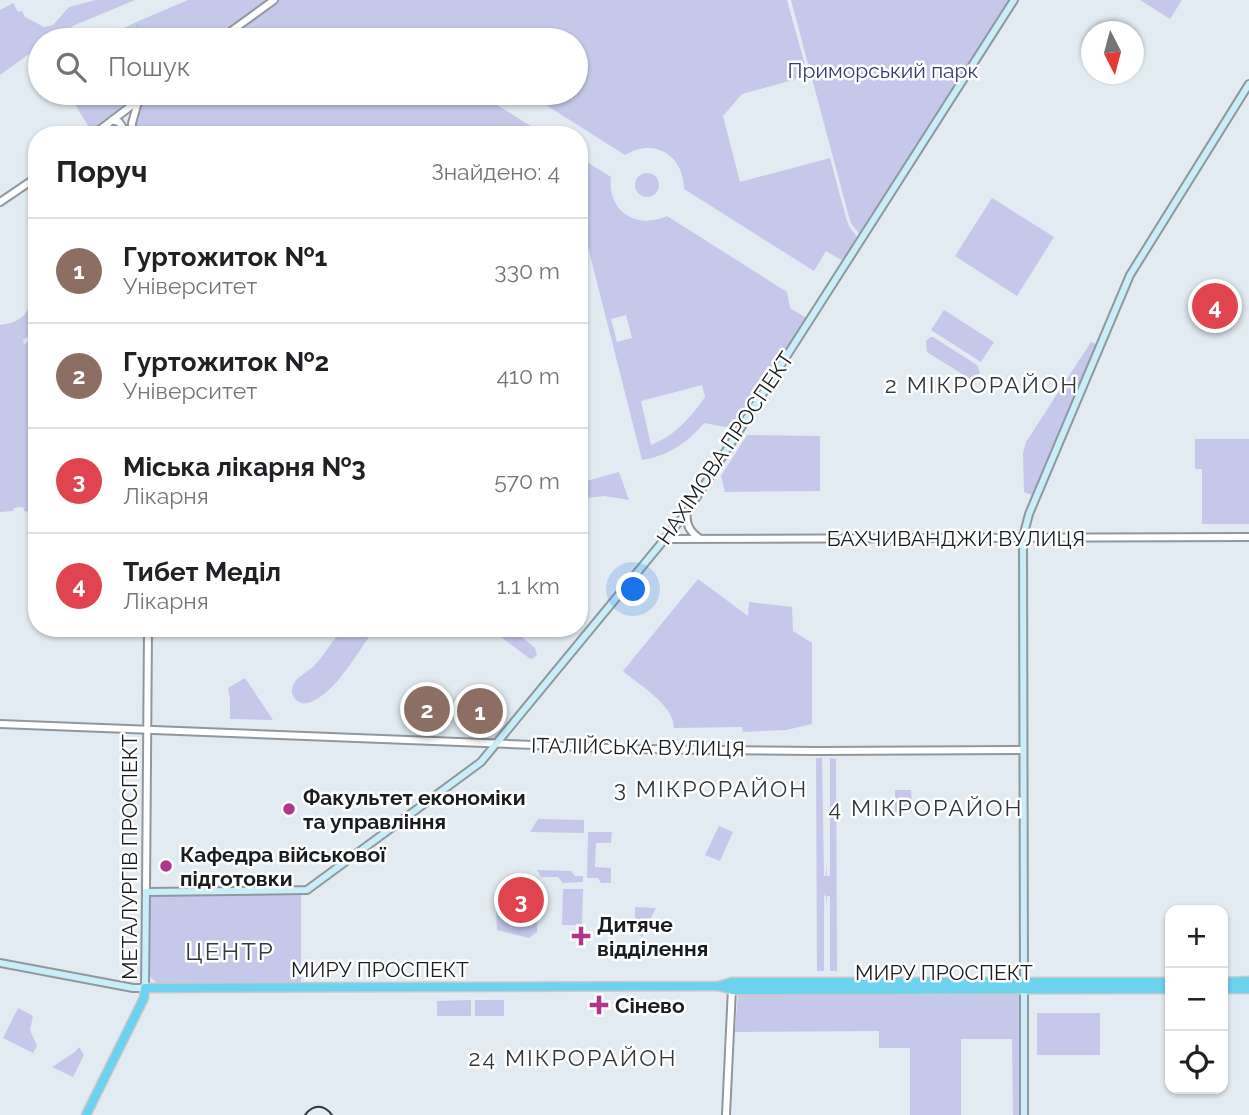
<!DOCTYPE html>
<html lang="uk">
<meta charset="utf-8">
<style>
:root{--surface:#fff;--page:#f6f6f6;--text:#202124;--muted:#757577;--line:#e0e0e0;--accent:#7c3aed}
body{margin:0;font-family:Raleway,sans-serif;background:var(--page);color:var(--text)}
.controls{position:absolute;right:21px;bottom:21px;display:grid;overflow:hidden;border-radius:14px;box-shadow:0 2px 5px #0004}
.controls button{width:63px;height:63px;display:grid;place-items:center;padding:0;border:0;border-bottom:2px solid var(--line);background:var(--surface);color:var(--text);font:35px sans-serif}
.compass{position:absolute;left:1081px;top:21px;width:63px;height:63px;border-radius:50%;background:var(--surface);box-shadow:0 2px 5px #0004;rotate:174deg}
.you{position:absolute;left:634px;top:590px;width:24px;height:24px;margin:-18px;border:5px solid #fff;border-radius:50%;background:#1a73e8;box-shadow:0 0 0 10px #1a73e833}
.badge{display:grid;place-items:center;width:46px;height:46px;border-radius:50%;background:var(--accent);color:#fff;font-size:23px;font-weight:700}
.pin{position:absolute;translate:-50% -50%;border:4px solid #fff;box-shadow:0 2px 7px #0006}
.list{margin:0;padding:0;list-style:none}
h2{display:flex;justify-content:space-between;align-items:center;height:91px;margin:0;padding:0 28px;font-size:30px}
h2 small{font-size:23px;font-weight:400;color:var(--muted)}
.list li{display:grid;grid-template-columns:46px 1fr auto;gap:21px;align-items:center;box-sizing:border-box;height:105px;padding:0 28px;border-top:2px solid var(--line)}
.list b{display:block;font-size:26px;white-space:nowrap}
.list p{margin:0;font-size:23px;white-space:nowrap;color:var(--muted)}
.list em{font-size:23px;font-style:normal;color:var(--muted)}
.icon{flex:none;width:38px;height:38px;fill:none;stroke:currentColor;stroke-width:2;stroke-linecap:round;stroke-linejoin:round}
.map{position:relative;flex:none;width:1249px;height:1115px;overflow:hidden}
.search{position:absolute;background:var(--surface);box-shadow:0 2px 5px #0004;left:28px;top:28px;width:560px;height:77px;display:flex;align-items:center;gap:18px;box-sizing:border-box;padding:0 24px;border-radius:38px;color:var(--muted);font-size:26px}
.panel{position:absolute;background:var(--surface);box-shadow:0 2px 5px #0004;left:28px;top:126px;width:560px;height:511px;border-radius:28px}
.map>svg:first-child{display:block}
</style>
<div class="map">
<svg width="1249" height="1115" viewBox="0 0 1249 1115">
<rect width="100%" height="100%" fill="#e2ebf1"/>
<g fill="#c5c8e9" fill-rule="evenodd">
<path d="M 96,0 L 135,0 L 75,25 L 49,40 L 40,40 L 40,46 L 0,75 L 0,10 L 13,3 L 18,12 L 22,11 L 25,17 L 44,27 L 53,25 L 69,7 Z"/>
<path d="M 188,0 L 270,0 L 215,40 L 101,40 L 132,24 Z"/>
<path d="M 279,0 L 787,0 L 808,76 L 742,94 L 723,116 L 740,182 L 830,158 L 846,218 L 849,226 L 859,240 L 845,262 L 826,251 L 814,271 L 684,189 C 684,155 654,137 625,155 L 527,93 L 576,93 L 576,40 L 452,40 L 437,31 L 431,40 L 223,40 Z"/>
<path d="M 791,0 L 1012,0 L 861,236 L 852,225 L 849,217 Z"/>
<path d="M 1140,0 L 1182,0 L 1170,19 Z"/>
<path d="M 68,93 L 144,93 L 92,132 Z"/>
<path d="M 152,93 L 478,93 L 545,135 L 134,135 L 135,121 L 140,101 Z"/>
<path d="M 579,157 L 611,177 C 607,211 636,230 667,216 L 787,292 L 790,308 L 808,319 L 737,429 L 704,423 C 687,443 668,456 642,460 L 587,243 L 579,244 ZM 626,315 L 632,338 L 617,342 L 611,319 ZM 702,385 L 705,397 C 690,418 676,435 651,445 L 641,401 Z"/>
<circle cx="647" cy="185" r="12"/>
<path d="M 992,198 L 1054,237 L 1017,296 L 955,256 Z"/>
<path d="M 37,295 L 37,331 L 23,340 L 24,344 L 37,337 L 37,513 L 24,511 L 24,508 L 20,507 L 14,508 L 13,511 L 0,512 L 0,325 C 25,322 25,313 37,295 Z"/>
<path d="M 944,310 L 994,342 L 981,362 L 931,330 Z"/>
<path d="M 930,337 L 933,337 L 977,365 L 980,372 L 977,378 L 970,379 L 927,352 L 926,341 Z"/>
<path d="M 1091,342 L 1098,345 L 1034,496 L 1024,492 L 1023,453 L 1026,442 Z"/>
<path d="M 747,435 L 820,436 L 820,491 L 725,492 L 721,476 Z"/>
<path d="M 1195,439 L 1249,439 L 1249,524 L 1202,524 L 1202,469 L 1195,469 Z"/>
<path d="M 619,472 L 629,500 L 605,496 L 579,499 L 579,483 Z"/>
<path d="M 698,579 L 748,616 L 749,602 L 792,607 L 793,631 L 812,643 L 812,724 L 786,730 L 743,732 L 742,727 L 674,728 C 674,705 639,685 623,671 Z"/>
<path d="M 344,628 L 376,628 C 357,651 339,690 311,702 C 300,707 288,697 293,685 C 297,677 307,672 313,667 C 325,655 332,640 344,628 Z"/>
<path d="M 455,628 L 511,628 L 535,648 L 537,655 L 532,659 L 529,658 L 497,634 Z"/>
<path d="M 245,678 L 273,720 L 230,719 L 230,699 L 228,688 Z"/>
<path d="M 816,758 L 822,758 L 824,876 L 826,876 L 826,863 L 827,876 L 830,876 L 830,758 L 836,759 L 837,971 L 830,971 L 830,896 L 827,896 L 826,908 L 826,896 L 824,895 L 824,971 L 817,971 Z"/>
<path d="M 895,790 L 911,790 L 912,812 L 895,812 Z"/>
<path d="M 538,819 L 584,820 L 584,833 L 530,832 Z"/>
<path d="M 719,826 L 733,832 L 720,861 L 705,855 Z"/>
<path d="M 588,832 L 612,832 L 611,843 L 596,843 L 595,867 L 611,868 L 611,883 L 601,883 L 598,878 L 587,878 Z"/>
<path d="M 537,870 L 571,871 L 575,876 L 583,876 L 583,882 L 563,883 L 558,877 L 541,877 Z"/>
<path d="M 563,889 L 583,889 L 582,925 L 562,925 Z"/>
<path d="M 301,894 L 301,983 L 157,983 L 151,978 L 150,974 L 150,895 Z"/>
<path d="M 514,899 L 529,899 L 538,907 L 537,932 L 529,938 L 497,930 L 496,905 L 512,905 Z"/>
<path d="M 635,907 L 656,908 L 642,937 L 635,931 Z"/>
<path d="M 916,992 L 917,994 L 974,994 L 975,992 L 1022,992 L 1022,1115 L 1013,1115 L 1012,1039 L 961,1039 L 961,1115 L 910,1115 L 910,1048 L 879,1048 L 879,1031 L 735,1032 L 738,993 Z"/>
<path d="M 471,1000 L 471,1016 L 437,1016 L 437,1001 Z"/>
<path d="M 475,1000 L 504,1000 L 504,1015 L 503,1016 L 475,1016 Z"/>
<path d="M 18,1008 L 33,1016 L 30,1030 L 37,1046 L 33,1053 L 3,1038 Z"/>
<rect x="1037" y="1013" width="63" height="42"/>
<path d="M 79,1047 L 84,1055 L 73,1077 L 52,1067 L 75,1052 Z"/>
</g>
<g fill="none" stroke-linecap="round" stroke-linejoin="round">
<path stroke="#8fd6da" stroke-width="2" d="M 137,25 L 144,40"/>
<g stroke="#90989e" stroke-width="10">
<g id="tertiary">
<path d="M 219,40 L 274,0"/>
<path d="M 112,120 L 119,122 L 128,135"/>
<path d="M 93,135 L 148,93"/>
<path d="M 132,135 L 132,123 L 138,102"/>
<path d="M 0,202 L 37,177"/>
<path d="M 687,512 C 685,524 690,532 699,538"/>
<path d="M 664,539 L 1249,537"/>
<path d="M 0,724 L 634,749 L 817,751 L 1023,750"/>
<path d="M 146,892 L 148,628"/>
<path d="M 726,1115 L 732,988"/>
</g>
</g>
<g stroke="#90989e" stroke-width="10">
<g id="secondary">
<path d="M 0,963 L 133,988 L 145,988 L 146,892 L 307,890 L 481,762 L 687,512 L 1014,0"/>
<path d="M 1024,982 L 1023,537 L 1029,514 L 1130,275 L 1249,84"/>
<path d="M 1024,1115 L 1024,990"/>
</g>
</g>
<g stroke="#c8c9c9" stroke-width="11">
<g id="trunk">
<path d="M 1223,982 L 1249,981"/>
<path d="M 719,986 L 732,990 L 1170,989"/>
<path d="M 1223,989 L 1249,989"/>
<path d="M 86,1115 L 144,998 L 145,988 L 719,986 L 732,982 L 1170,982"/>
</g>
</g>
<use href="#tertiary" stroke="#fff" stroke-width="6"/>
<use href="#secondary" stroke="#c8eef9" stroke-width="6"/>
<use href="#trunk" stroke="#6cd2ee" stroke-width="8"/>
<path stroke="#34373a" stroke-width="2" d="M 305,1115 C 313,1104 324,1104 332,1115"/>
</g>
<g fill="#ae368b" stroke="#fff" stroke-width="2.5">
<circle cx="289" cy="809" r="7"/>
<circle cx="166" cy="866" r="7"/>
<path d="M577.5 925.5h7v7h7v7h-7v7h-7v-7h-7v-7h7z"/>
<path d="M595.5 994.5h7v7h7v7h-7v7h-7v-7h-7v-7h7z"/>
</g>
<g text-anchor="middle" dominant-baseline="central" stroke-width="5" stroke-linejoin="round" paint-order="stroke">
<g font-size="21" fill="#393976" stroke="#fff">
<text x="883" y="70">Приморський парк</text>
</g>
<g font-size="21" fill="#1a1d1f" stroke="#fff">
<text transform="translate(725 448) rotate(-56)">НАХІМОВА ПРОСПЕКТ</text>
<text x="956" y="538">БАХЧИВАНДЖИ ВУЛИЦЯ</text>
<text transform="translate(638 747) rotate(1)">ІТАЛІЙСЬКА ВУЛИЦЯ</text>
<text transform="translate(129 857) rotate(-90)">МЕТАЛУРГІВ ПРОСПЕКТ</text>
<text x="380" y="969">МИРУ ПРОСПЕКТ</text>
<text x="944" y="972">МИРУ ПРОСПЕКТ</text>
</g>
<g font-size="21" font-weight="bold" fill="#1a1d1f" stroke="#fff" text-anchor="start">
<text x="303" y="797">Факультет економіки<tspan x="303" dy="24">та управління</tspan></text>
<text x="180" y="854">Кафедра військової<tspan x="180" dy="24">підготовки</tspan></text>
<text x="597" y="924">Дитяче<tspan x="597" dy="24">відділення</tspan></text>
<text x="615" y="1005">Сінево</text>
</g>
<g font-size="23" letter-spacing="2" fill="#32393e" stroke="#fff">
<text x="982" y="384">2 МІКРОРАЙОН</text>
<text x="711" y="788">3 МІКРОРАЙОН</text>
<text x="926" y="807">4 МІКРОРАЙОН</text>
<text x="573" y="1057">24 МІКРОРАЙОН</text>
</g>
<g font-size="24" letter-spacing="2" fill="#32393e" stroke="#fff">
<text x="230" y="951">ЦЕНТР</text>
</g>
</g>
</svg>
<div class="controls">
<button>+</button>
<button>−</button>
<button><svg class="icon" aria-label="locate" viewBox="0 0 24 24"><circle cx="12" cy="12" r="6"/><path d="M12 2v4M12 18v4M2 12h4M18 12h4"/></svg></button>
</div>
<svg class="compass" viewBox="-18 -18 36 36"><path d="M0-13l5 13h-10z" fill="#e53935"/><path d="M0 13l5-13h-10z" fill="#757577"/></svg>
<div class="you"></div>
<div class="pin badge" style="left:480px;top:711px;background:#8d6e63">1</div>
<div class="pin badge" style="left:427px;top:709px;background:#8d6e63">2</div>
<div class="pin badge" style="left:521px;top:900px;background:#e0444e">3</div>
<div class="pin badge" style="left:1215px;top:306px;background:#e0444e">4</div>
<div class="search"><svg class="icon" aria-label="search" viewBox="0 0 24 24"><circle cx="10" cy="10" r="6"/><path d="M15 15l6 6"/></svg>Пошук</div>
<section class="panel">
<h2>Поруч<small>Знайдено: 4</small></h2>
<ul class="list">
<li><span class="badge" style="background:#8d6e63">1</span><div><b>Гуртожиток №1</b><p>Університет</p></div><em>330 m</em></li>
<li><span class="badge" style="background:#8d6e63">2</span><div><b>Гуртожиток №2</b><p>Університет</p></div><em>410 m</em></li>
<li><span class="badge" style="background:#e0444e">3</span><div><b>Міська лікарня №3</b><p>Лікарня</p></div><em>570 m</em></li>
<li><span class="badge" style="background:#e0444e">4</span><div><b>Тибет Меділ</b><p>Лікарня</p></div><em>1.1 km</em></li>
</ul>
</section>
</div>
